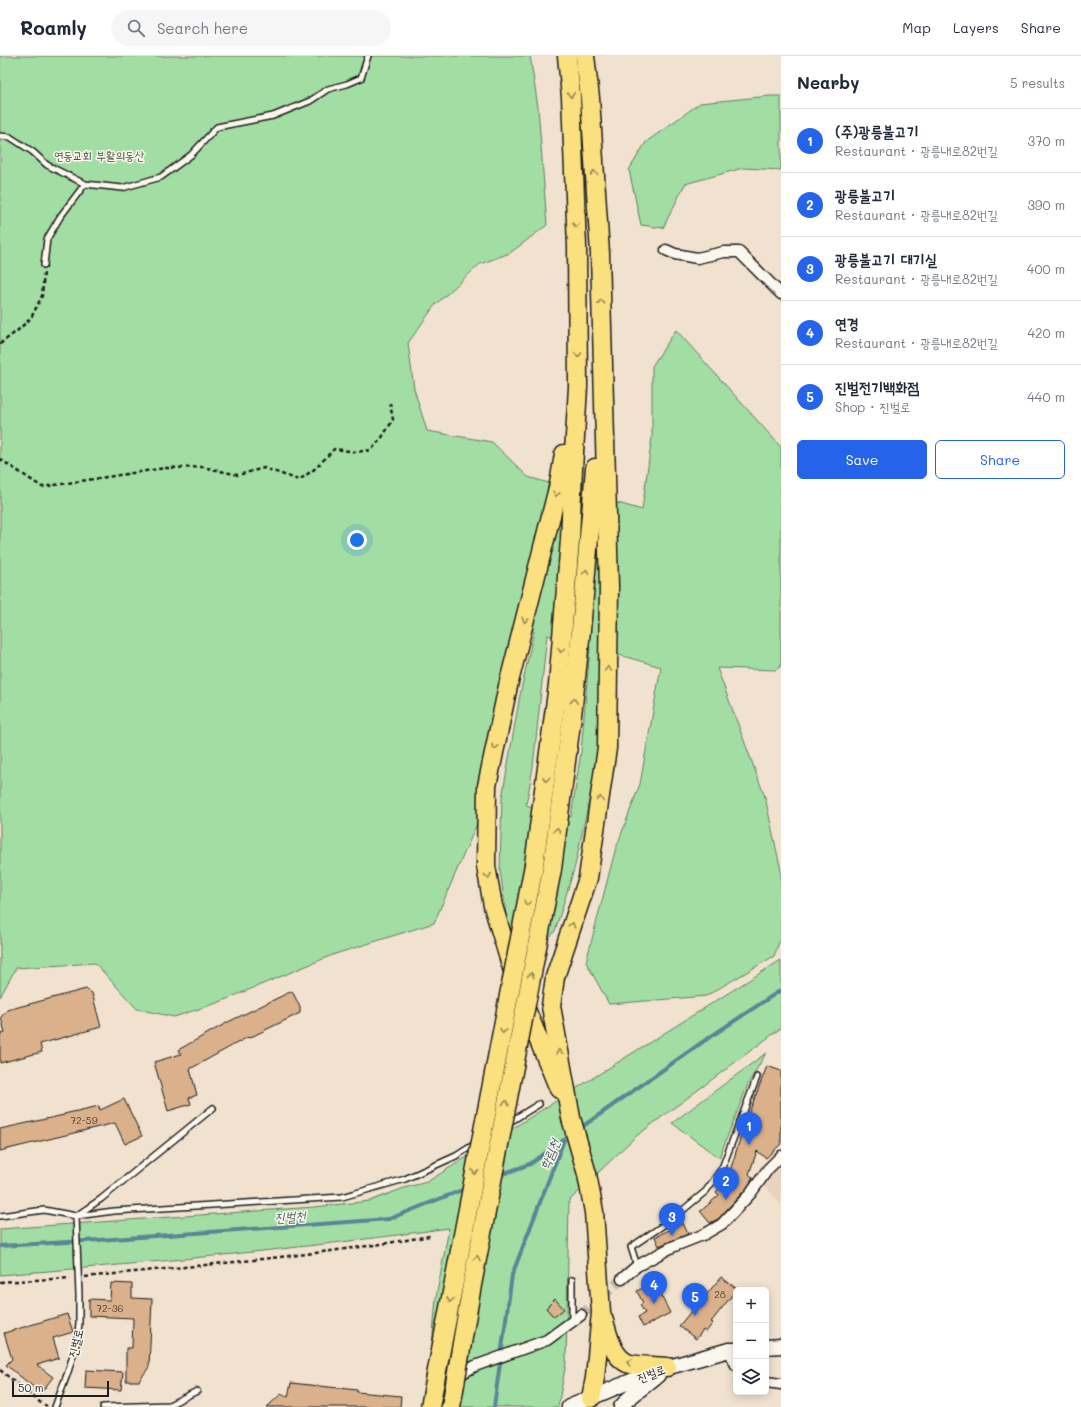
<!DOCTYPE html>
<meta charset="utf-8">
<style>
:root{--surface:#fff;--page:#f6f6f7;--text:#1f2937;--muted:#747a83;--line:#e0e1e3;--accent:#2563eb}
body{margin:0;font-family:Mali,"Poor Story",sans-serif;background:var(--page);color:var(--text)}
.controls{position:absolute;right:12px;bottom:12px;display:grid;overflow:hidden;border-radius:6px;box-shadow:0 2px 10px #0003}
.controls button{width:36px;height:36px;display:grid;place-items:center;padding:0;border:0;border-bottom:1px solid var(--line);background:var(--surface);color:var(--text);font:20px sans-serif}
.scale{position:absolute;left:12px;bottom:10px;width:97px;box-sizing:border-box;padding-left:4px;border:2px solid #1c1c1c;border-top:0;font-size:11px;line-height:14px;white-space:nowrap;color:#1c1c1c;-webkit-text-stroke:3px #fbf7ec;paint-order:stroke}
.you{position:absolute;left:357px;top:484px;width:14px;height:14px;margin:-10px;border:3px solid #fff;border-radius:50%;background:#1a73e8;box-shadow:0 0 0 6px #1a73e833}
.badge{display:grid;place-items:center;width:26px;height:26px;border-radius:50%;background:var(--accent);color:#fff;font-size:13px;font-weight:700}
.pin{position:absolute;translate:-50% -33px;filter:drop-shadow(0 1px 2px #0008)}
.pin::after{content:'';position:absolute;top:21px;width:14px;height:12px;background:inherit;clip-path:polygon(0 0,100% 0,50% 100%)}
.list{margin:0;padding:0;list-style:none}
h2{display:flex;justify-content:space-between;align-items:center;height:52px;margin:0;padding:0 16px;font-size:17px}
h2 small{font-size:13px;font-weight:400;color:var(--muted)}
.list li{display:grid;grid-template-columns:26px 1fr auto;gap:12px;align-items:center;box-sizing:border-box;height:64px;padding:0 16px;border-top:1px solid var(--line)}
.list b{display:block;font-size:15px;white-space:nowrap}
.list p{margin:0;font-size:13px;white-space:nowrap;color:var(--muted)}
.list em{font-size:13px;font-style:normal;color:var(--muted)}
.actions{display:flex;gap:8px;padding:12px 16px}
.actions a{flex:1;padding:9px 0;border:1px solid var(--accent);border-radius:6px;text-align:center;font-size:14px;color:var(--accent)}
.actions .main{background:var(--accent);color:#fff}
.icon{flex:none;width:22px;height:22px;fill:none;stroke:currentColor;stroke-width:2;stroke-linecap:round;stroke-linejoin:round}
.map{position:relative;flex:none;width:781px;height:1351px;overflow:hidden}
header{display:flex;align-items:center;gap:24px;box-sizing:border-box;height:56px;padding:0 20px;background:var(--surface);border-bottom:1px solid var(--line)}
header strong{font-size:19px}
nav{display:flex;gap:22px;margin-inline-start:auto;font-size:14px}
.search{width:280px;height:36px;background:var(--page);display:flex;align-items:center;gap:10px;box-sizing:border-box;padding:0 14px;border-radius:22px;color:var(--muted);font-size:15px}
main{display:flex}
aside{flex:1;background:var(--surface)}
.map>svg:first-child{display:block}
</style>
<header>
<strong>Roamly</strong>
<div class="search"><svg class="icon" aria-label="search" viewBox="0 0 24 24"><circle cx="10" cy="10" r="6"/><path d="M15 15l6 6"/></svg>Search here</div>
<nav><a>Map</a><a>Layers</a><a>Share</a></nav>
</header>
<main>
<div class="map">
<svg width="781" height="1351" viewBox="0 0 781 1351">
<rect width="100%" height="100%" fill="#f1e2cf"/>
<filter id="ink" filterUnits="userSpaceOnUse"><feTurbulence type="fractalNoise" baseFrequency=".025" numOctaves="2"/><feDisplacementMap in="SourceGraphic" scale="8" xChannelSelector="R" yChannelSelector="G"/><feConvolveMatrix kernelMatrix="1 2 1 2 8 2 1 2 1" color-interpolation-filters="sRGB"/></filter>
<g filter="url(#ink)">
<path fill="#ead3bb" d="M 781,1110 L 781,1149 L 762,1126 Z"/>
<g fill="#a2dea4" stroke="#5f7d60" fill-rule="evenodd">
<path d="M 0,0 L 530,0 L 538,51 L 547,169 L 510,197 L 480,208 L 435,249 L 408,287 L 414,333 L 427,375 L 492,386 L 528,421 L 642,454 L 652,381 L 652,310 L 676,274 L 781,391 L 781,610 L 776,614 L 717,612 L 765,741 L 781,815 L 781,881 L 774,900 L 706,940 L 609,948 L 586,906 L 615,795 L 640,728 L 661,611 L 602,594 L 598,703 L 575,810 L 555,875 L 527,907 L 507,866 L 500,813 L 502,742 L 520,639 L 534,575 L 526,573 L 490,686 L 476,770 L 434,867 L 335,898 L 217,947 L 174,961 L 137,953 L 95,907 L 16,912 L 0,941 ZM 547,579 L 590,591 L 581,696 L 571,761 L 526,749 L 533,711 Z"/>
<path d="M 770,40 L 781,40 L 781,114 L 743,112 L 685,128 L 663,172 L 641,169 L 629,114 L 646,86 L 700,47 Z"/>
<path d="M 781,904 L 781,972 L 635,1081 L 569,1145 L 566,1307 L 558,1351 L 427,1351 L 436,1242 L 449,1172 C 300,1193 150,1207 0,1219 L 0,1173 L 314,1151 L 370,1145 L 404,1132 L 427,1126 Z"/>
<path d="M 766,997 L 748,1028 L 719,1102 L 672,1067 Z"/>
</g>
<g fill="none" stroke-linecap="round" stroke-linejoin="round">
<g stroke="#5a8695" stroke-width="4">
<path d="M 579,1073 L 701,987 L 781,934"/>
<path d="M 497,1120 L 530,1108 L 564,1084"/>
<path d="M 0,1190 L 85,1185 L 389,1163 L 467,1132"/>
<path d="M 494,1351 L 512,1219 L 564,1084"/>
</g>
</g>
<g fill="#dab18b" stroke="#1c1c1c">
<path d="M 86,933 L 92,937 L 101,971 L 40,988 L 42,996 L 0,1007 L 0,978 L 5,977 L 1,961 L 7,954 Z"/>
<path d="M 292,935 L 300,951 L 300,957 L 249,982 L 248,981 L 190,1013 L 197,1039 L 189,1042 L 191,1048 L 168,1055 L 154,1006 L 181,998 L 178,994 L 230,965 Z"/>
<path d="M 767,1010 L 781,1015 L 781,1088 L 766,1102 L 757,1095 L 749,1118 L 753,1122 L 745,1134 L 718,1163 L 710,1167 L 700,1155 L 701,1155 L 719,1139 L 716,1136 L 719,1133 L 716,1130 L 731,1112 L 744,1070 Z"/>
<path d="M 124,1043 L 142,1080 L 125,1088 L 115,1067 L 0,1095 L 0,1073 L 64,1059 L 64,1058 L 99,1050 L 100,1054 Z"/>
<path d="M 683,1167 L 688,1178 L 659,1190 L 655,1181 Z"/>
<path d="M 721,1221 L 737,1233 L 711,1266 L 713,1267 L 706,1276 L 703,1274 L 696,1283 L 679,1270 L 701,1243 L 702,1244 Z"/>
<path d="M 654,1226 L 670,1257 L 643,1271 L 638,1261 L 645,1257 L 640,1249 L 643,1247 L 637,1235 Z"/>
<path d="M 111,1227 L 132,1228 L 132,1242 L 152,1243 L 149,1311 L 139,1325 L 126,1325 L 126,1292 L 132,1292 L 133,1262 L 89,1260 L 89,1243 L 110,1244 Z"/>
<path d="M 555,1243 L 564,1253 L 554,1261 L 546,1252 Z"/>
<path d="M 67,1258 L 73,1276 L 53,1282 L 59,1302 L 37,1309 L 53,1321 L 41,1337 L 6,1309 L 12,1303 L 4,1277 Z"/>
<path d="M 86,1314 L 123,1316 L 121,1334 L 85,1332 Z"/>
<path d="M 291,1327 L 357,1334 L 357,1336 L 401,1340 L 400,1351 L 267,1351 L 281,1338 L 288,1341 Z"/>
</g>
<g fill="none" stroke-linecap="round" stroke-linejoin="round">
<path stroke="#c6baab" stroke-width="10" stroke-dasharray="10 5" stroke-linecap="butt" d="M 581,1259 L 622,1223"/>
<g stroke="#1c1c1c" stroke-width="8">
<g id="lane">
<path d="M 0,80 L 10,81 L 33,96 L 47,109 L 85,128 L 122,132 L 161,121 L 191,99 L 217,71 L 273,60 L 310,45 L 328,33 L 347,28 L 361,22 L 368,0"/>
<path d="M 44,209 L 47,183 L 60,161 L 85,128"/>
<path d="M 508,1067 L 539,1048"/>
<path d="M 0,1160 L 44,1154 L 76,1160 L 114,1155 L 342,1141 L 405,1123 L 456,1100 L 476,1087"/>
<path d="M 637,1210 L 631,1191 L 671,1164 L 706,1135 L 722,1112 L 757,1021"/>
<path d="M 572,1224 L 572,1265"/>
<path d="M 55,1351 L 68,1316 L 77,1285 L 79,1267 L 79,1239 L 76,1160 L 101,1143 L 213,1052"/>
<path d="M 103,1351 L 169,1349 L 197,1335"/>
</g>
</g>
<g stroke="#1c1c1c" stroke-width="13">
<g id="street">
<path d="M 666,194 L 675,198 L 697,202 L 724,196 L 739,196 L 781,238"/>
<path d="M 622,1223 L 637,1210 L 672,1191 L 705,1178 L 722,1168 L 751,1137 L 768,1113 L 781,1100"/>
<path d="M 729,1294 L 736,1309"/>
<path d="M 766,1326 L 781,1328"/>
<path d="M 434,1342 L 452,1323 L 475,1310 L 547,1284 L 581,1259"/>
</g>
</g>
<g stroke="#1c1c1c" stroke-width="17">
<g id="secondary">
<path d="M 766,1291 L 781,1290"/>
<path d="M 569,1351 L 655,1315 L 729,1294 L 736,1294"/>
<path d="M 621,1351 L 628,1343 L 658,1319"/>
</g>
</g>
<g stroke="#1c1c1c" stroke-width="21">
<g id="highway">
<path d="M 585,0 L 590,42 L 600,198 L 609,531 L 607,692 L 588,822 L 555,921 L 551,950 L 571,1062 L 587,1118 L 594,1156 L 601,1256 L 595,1322 L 591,1342"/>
<path d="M 534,809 L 558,629 L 570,484 L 573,413 L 578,331 L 577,191 L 571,41 L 567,0"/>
<path d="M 552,813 L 572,659 L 581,574 L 595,412"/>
<path d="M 515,922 L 493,850 L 486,810 L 487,730 L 508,630 L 559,428 L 564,398"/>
<path d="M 523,946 L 559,1033"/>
<path d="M 603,1262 C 608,1277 611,1299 627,1307 C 635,1310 658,1310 667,1311"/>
</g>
</g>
<g stroke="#1c1c1c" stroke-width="2.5" stroke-dasharray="4 3" stroke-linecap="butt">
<path d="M 0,288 L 17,275 L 31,262 L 42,240 L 44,216"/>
<path d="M 0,403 L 42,431 L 165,412 L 203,411 L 238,419 L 264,412 L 299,424 L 316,412 L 334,393 L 356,396 L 371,394 L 381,383 L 393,364 L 390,347"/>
<path d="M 85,1221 C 200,1209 316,1200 430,1180"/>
<path d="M 0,1226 L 70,1222"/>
<path d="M 0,1314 L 41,1347 L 47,1350"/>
</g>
<use href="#lane" stroke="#fbf7ec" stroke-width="5"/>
<use href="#street" stroke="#fbf7ec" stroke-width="10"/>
<use href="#secondary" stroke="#fbf7ec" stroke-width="14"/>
<use href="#highway" stroke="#fbe080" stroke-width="18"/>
<g stroke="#1c1c1c" stroke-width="21" stroke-linecap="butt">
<g id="highway-bridge">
<path d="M 430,1351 L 534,809"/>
<path d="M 451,1351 L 472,1229 L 552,813"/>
</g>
</g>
<use href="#highway-bridge" stroke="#fbe080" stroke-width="18"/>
</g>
<defs><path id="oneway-chevron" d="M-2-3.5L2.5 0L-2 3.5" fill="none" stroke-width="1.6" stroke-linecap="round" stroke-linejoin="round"/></defs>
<g stroke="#978853">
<use href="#oneway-chevron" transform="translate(571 39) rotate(86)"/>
<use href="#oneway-chevron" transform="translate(594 117) rotate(-94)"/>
<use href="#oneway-chevron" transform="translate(576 169) rotate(88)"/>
<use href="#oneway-chevron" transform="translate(601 246) rotate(-91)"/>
<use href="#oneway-chevron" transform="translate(578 299) rotate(90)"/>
<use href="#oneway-chevron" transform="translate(556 438) rotate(104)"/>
<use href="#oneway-chevron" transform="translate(586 516) rotate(-85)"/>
<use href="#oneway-chevron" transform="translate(525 564) rotate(104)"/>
<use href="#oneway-chevron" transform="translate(561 594) rotate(95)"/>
<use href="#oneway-chevron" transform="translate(608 613) rotate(-90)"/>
<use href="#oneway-chevron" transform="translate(574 645) rotate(-84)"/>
<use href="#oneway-chevron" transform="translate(495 691) rotate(102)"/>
<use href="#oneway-chevron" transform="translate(546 723) rotate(97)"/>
<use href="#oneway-chevron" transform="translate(600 743) rotate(-82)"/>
<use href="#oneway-chevron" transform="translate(557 774) rotate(-82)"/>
<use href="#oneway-chevron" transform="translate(488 820) rotate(80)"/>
<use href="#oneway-chevron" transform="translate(527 847) rotate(101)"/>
<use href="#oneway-chevron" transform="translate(572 869) rotate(-72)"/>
<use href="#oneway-chevron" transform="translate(531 919) rotate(-79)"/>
<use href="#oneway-chevron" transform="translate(503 975) rotate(101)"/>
<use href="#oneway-chevron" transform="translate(559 996) rotate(-100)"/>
<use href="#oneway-chevron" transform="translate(506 1047) rotate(-79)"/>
<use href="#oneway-chevron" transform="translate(475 1116) rotate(101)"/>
<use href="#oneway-chevron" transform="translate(477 1202) rotate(-79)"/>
<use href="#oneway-chevron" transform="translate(450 1244) rotate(101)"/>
<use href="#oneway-chevron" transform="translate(629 1306) rotate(-160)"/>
</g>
</g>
<g text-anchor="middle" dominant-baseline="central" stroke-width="3" stroke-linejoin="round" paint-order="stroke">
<g font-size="10" fill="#4c4138">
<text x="84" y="1064">72-59</text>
<text x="720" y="1238">28</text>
<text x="110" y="1252">72-36</text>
</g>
<g font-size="12" fill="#445645" stroke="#fbf7ec">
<text x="99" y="99">연동교회 부활의동산</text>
</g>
<g font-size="12" fill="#1c1c1c" stroke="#fbf7ec">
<text transform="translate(75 1287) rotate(-77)">진벌로</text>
<text transform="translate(651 1317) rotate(-20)">진벌로</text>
</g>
<g font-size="13" font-style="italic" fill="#405a62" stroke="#fbf7ec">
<text transform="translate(549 1098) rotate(-67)">학림천</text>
<text transform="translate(290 1160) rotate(-4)">진벌천</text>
</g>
</g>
</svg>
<div class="controls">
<button>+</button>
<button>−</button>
<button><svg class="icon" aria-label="layers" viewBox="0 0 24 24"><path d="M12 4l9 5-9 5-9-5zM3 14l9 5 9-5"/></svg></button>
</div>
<div class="scale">50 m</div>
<div class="you"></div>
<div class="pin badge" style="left:749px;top:1089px">1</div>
<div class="pin badge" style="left:726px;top:1144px">2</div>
<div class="pin badge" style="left:672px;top:1180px">3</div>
<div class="pin badge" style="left:654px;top:1248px">4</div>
<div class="pin badge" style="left:695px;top:1260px">5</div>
</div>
<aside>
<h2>Nearby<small>5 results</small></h2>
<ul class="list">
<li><span class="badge">1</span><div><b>(주)광릉불고기</b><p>Restaurant · 광릉내로82번길</p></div><em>370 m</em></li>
<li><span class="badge">2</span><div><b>광릉불고기</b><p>Restaurant · 광릉내로82번길</p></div><em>390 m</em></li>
<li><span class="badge">3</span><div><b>광릉불고기 대기실</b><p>Restaurant · 광릉내로82번길</p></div><em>400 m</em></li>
<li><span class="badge">4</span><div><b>연경</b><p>Restaurant · 광릉내로82번길</p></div><em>420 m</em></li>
<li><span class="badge">5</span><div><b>진벌전기백화점</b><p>Shop · 진벌로</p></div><em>440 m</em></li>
</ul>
<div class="actions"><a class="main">Save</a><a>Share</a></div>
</aside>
</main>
